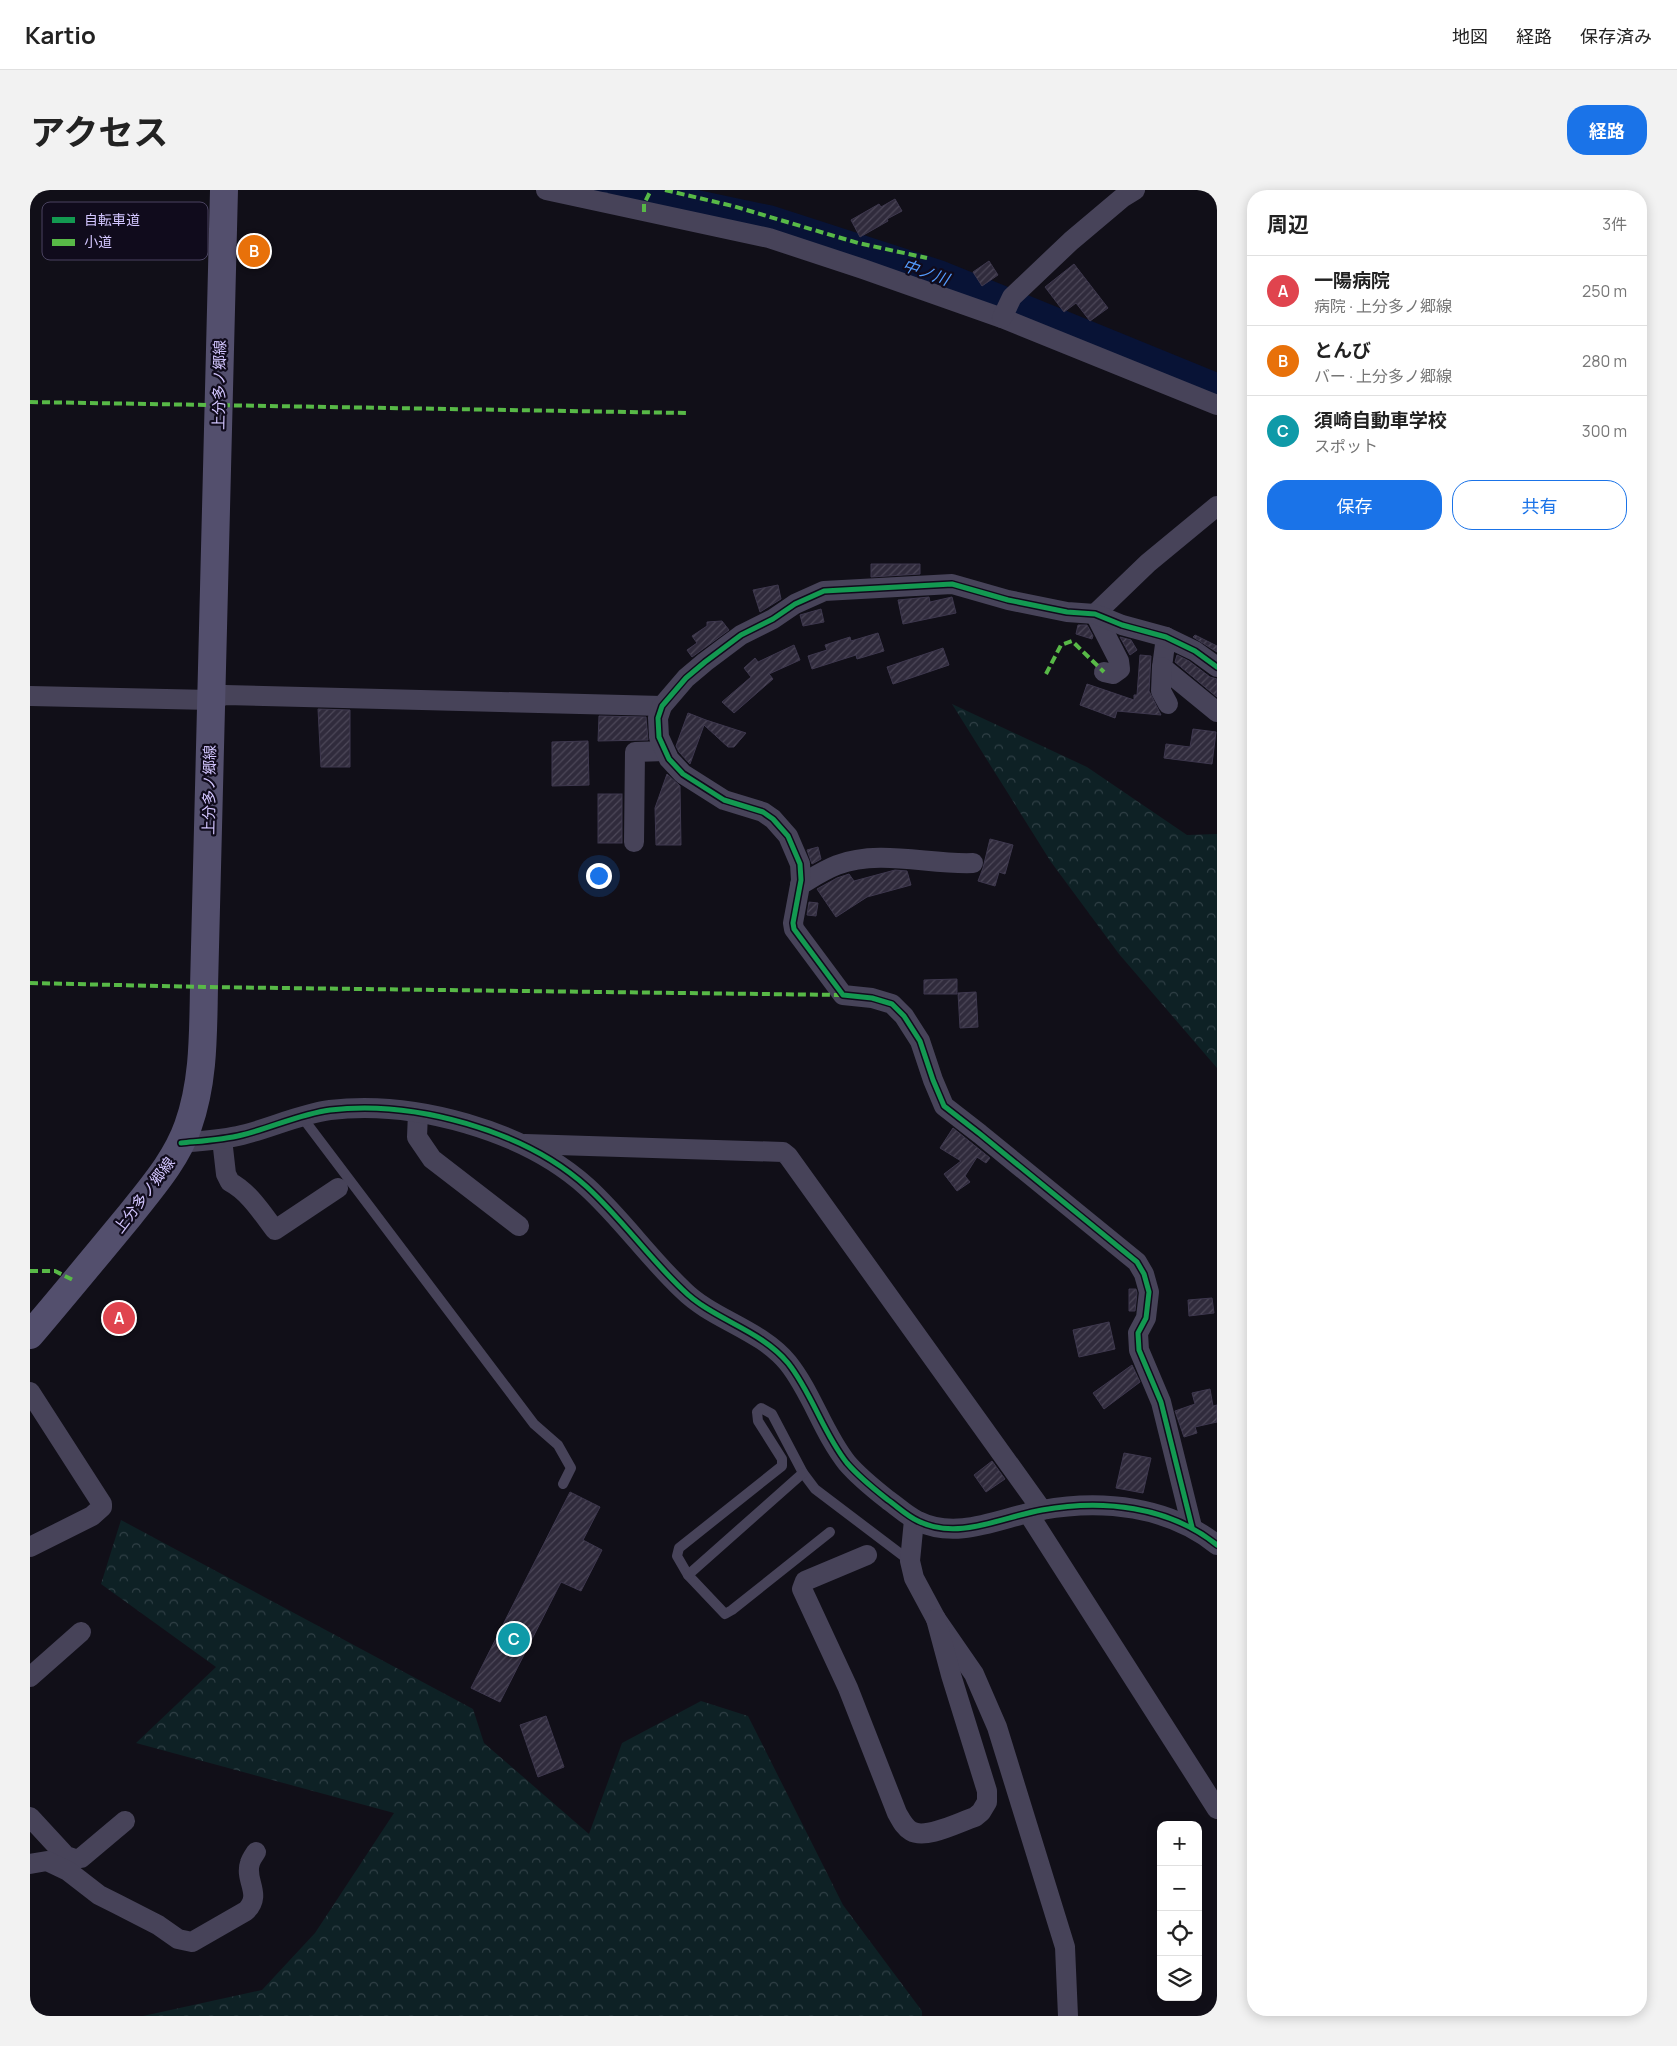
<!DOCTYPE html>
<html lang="ja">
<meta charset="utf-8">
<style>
:root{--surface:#fff;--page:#f2f2f2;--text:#222;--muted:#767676;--line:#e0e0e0;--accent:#1a73e8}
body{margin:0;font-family:Manrope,"Noto Sans JP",sans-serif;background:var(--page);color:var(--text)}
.controls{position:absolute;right:15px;bottom:15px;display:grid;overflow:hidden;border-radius:10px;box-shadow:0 2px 12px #0003}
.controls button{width:45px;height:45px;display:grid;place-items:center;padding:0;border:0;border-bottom:1px solid var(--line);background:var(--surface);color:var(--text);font:25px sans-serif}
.you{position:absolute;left:568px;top:685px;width:18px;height:18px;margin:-12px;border:4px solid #fff;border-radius:50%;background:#1a73e8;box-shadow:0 0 0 8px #1a73e833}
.badge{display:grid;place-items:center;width:32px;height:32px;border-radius:50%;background:var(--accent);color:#fff;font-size:16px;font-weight:700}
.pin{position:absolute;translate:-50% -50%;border:2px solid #fff;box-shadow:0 1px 5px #0006}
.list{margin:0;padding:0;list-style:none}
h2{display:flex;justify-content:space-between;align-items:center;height:65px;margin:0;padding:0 20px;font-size:21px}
h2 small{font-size:16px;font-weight:400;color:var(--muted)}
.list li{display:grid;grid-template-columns:32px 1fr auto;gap:15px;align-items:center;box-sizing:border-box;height:70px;padding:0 20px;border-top:1px solid var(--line)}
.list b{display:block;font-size:19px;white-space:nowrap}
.list p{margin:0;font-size:16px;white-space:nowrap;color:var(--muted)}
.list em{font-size:16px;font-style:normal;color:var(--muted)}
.actions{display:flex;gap:10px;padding:15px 20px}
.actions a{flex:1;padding:11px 0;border:1px solid var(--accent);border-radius:20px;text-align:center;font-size:18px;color:var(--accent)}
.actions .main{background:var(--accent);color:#fff}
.icon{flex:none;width:28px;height:28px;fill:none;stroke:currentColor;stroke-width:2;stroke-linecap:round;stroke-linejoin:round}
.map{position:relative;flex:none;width:1187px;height:1826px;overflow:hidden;border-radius:20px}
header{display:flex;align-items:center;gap:30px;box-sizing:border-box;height:70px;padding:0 25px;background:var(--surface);border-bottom:1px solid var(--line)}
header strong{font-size:24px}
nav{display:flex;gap:28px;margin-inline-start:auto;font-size:18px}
.intro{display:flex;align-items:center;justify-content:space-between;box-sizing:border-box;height:120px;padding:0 30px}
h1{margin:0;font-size:35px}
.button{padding:12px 22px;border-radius:20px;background:var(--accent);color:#fff;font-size:18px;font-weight:700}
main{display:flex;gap:30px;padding:0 30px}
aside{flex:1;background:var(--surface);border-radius:20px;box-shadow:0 2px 12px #0003}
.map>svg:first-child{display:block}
</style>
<header>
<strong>Kartio</strong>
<nav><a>地図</a><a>経路</a><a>保存済み</a></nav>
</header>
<div class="intro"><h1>アクセス</h1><a class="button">経路</a></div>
<main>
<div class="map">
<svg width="1187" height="1826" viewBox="0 0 1187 1826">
<defs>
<pattern id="forest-crowns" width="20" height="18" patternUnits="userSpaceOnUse" patternTransform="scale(1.25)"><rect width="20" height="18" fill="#0e2125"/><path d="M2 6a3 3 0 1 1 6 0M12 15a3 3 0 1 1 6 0" fill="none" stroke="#304046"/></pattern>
<pattern id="water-rules" width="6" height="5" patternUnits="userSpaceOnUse" patternTransform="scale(1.25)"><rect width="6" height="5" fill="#081336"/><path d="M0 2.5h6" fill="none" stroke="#2b3454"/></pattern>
<pattern id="building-hatch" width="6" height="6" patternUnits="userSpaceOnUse" patternTransform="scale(1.25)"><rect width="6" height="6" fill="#302b3c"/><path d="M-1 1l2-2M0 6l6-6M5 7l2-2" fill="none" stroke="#4d4859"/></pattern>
</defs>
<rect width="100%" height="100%" fill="#110f18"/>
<g fill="url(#forest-crowns)">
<path d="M 922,514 L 1057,577 L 1157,645 L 1187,644 L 1187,878 L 1089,764 L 1021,672 Z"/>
<path d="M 91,1330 L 443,1519 L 454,1553 L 559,1644 L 592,1553 L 671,1511 L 718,1526 L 813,1715 L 892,1821 L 892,1826 L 113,1826 L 232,1800 L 285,1743 L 364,1623 L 106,1553 L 186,1477 L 71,1394 Z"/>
</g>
<path fill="url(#water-rules)" d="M 557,0 L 607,0 L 604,11 Z"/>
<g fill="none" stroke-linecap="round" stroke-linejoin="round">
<path stroke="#081336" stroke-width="31" d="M 593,0 L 740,31 L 910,86 L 1187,199"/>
</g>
<g fill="url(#building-hatch)" stroke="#3e384e">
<path d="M 865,9 L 872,21 L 857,29 L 858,31 L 830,47 L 821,30 L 849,14 L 851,17 Z"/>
<path d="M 213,52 L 234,52 L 234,70 L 213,69 Z"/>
<path d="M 959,71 L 968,85 L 952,96 L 943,82 Z"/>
<path d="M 1044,74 L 1078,118 L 1060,131 L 1046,113 L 1034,122 L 1015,97 Z"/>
<path d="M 841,374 L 890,374 L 890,384 L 841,387 Z"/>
<path d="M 748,395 L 751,409 L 730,422 L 723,400 Z"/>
<path d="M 899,407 L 900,412 L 922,407 L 926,423 L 873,434 L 868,410 Z"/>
<path d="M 791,419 L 794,432 L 773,436 L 770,425 Z"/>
<path d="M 692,431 L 699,440 L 662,467 L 657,460 L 667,453 L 662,446 L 677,436 L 677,432 Z"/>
<path d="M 1048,435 L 1057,435 L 1063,446 L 1062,449 L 1046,444 Z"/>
<path d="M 848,443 L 854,461 L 827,469 L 826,465 L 782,479 L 778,466 L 797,460 L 795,455 L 820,447 L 821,451 Z"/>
<path d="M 1165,445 L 1187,456 L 1187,462 L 1163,447 Z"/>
<path d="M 1090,447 L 1101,450 L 1107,460 L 1100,465 Z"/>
<path d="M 764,455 L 770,470 L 739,484 L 743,489 L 704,523 L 692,512 L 721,487 L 714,478 L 725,468 L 728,472 Z"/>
<path d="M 913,458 L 919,475 L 863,494 L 857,477 Z"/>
<path d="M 1110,465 L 1121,466 L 1119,501 L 1131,525 L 1087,521 L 1085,528 L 1050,515 L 1057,494 L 1104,510 L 1104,505 L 1107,505 Z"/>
<path d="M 1147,465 L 1159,471 L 1180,487 L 1187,489 L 1187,507 L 1145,472 Z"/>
<path d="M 288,519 L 320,520 L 320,577 L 291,577 Z"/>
<path d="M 658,523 L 676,530 L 716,543 L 704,557 L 698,557 L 674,535 L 660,574 L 649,562 L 646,556 Z"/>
<path d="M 569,526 L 616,527 L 618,550 L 568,551 Z"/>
<path d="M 1163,539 L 1186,542 L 1182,574 L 1134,568 L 1136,554 L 1160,557 Z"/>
<path d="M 558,551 L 559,595 L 522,596 L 522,552 Z"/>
<path d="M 637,584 L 650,596 L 651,655 L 626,655 L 625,618 Z"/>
<rect x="568" y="604" width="24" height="49"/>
<path d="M 960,649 L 983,655 L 975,684 L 969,682 L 965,696 L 948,691 L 953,678 Z"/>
<path d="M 788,657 L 791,669 L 782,674 L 777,660 Z"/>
<path d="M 865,680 L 877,681 L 881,695 L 837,707 L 806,727 L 787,699 L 807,688 L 819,684 L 824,691 Z"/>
<path d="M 779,712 L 788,713 L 786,726 L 777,725 Z"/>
<path d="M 927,789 L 927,804 L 894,804 L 894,790 Z"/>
<path d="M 946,802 L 948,837 L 930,838 L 928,803 Z"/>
<path d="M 923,938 L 960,968 L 956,973 L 947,967 L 935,986 L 940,992 L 927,1001 L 914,984 L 931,971 L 910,958 Z"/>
<path d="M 1099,1099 L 1106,1099 L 1107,1103 L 1105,1121 L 1099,1121 Z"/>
<path d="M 1182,1108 L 1184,1123 L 1159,1126 L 1158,1110 Z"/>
<path d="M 1079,1132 L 1085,1159 L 1049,1167 L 1043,1140 Z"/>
<path d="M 1102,1175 L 1110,1192 L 1074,1219 L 1063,1203 Z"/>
<path d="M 1180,1199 L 1183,1216 L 1187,1215 L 1187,1232 L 1165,1237 L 1167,1243 L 1154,1247 L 1145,1221 L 1165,1214 L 1162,1203 Z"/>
<path d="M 1094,1263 L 1121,1268 L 1113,1303 L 1086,1298 Z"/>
<path d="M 962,1271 L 975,1289 L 956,1302 L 944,1285 Z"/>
<path d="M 540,1302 L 570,1317 L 553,1350 L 572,1360 L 551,1401 L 531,1392 L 470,1512 L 441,1498 Z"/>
<path d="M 516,1526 L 534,1577 L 508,1587 L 490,1535 Z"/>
</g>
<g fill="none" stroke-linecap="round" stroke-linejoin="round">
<g stroke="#474359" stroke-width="10">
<path d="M 272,927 L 504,1234 L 528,1255 L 541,1278 L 533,1294"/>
<path d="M 800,1342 L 702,1420 L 695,1424 L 658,1385 L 647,1366 L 649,1358 L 752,1276 L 752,1269 L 728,1231 L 727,1222 L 731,1218 L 742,1224 L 773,1283 L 785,1299 L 880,1371"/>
<path d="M 658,1385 L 773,1283"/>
</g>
<g stroke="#474359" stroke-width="20">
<path d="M 516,0 L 739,48 L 833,79 L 972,128 L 1187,215"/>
<path d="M 972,128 L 982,107 L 1041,51 L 1092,8 L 1105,0"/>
<path d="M 1065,424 L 1118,373 L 1187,316"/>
<path d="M 1065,424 L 1089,471 L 1090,479 L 1083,484 L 1074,482"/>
<path d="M 1136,447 L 1132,477 L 1187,522"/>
<path d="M 1132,477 L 1131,501 L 1138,514"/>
<path d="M 0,506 L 181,510 L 195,505 L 632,516"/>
<path d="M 604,652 L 605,562 L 635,561"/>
<path d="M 770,695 C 782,688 794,680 807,675 C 850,659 899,675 943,673"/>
<path d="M 388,923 L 387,947 L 402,969 L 489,1036"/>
<path d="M 192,949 L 196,984 L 200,992 C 219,1002 232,1023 245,1040 L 308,998"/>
<path d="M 151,953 C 171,951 192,950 212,945 C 241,938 270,924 300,920 C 383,910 494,940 557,997 C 592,1029 619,1068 653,1100 C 683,1130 730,1139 758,1173 C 782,1203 793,1243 817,1273 C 829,1287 844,1299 858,1310 C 868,1317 877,1326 888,1331 C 928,1351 972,1327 1012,1320 C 1072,1309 1139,1316 1187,1355"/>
<path d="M 495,954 L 753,962 L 758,966 L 1012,1320"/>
<path d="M 0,1202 L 72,1314 L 72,1317 L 62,1326 L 0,1357"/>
<path d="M 998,1323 L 1187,1619"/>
<path d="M 884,1330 L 880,1371 L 884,1388 L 906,1429 L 944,1484 L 967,1537 L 1035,1757 L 1038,1826"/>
<path d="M 1162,1337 L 1131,1212 L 1109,1160 L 1108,1143 L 1116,1128 L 1119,1102 L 1114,1084 L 1107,1072 L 950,944 L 914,916 L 903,890 L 890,851 L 874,826 L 862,814 L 842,808 L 813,805 L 764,739 L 763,733 L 771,690 L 770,674 L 758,646 L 743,629 L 733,622 L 694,610 L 653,584 L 639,569 L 629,547 L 628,528 L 632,516 L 656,488 L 675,472 L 711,445 L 743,429 L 765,414 L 794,401 L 922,394 L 978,410 L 1037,422 L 1065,424 L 1092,435 L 1136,447 L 1165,461 L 1187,477"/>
<path d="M 837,1365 L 775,1391 L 772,1399 L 818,1498 L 867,1623 C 871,1630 874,1637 881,1641 C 896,1650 929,1632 945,1627 L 951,1622 L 957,1612 L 957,1601 L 921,1485 L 906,1429"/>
<path d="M 0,1487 L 51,1442"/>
<path d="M 0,1627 L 36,1666 L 45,1669 L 51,1668 L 95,1631"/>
<path d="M 0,1674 L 17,1671 L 38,1681 L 69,1705 L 87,1714 L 128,1735 L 148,1749 L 162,1752 L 216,1721 C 233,1704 214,1691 220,1673 C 221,1669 224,1665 226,1662"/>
</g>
<path stroke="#534f6d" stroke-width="28" d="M 0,1145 C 34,1105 67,1065 100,1025 C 122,997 146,970 158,936 C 174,891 173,844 174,797 L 194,0"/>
<g stroke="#58b947" stroke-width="4" stroke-dasharray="8 4" stroke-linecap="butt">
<path d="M 635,0 L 703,16 L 828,53 L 897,68"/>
<path d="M 614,22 L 614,14 L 621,0"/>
<path d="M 0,212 L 658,223"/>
<path d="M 1016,484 L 1031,455 L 1042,451 L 1074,482"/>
<path d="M 0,793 L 174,797 L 813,805"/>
<path d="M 0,1081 L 25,1081 L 45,1091"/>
</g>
<g stroke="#100b1c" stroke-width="8">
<g id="cycleway">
<path d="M 151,953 C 171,951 192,950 212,945 C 241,938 270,924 300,920 C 383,910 494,940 557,997 C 592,1029 619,1068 653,1100 C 683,1130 730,1139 758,1173 C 782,1203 793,1243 817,1273 C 829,1287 844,1299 858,1310 C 868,1317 877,1326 888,1331 C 928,1351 972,1327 1012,1320 C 1072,1309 1139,1316 1187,1355"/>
<path d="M 1162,1337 L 1131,1212 L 1109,1160 L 1108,1143 L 1116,1128 L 1119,1102 L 1114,1084 L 1107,1072 L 950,944 L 914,916 L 903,890 L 890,851 L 874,826 L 862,814 L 842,808 L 813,805 L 764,739 L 763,733 L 771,690 L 770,674 L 758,646 L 743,629 L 733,622 L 694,610 L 653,584 L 639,569 L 629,547 L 628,528 L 632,516 L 656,488 L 675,472 L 711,445 L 743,429 L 765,414 L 794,401 L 922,394 L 978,410 L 1037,422 L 1065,424 L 1092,435 L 1136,447 L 1165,461 L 1187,477"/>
</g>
</g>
<use href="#cycleway" stroke="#139951" stroke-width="5"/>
</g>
<g text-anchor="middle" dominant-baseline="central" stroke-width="4.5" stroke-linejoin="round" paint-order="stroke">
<g font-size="15" fill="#d3c6ff" stroke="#100b1c">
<text transform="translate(189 195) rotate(-89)">上分多ノ郷線</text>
<text transform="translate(179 600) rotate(-89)">上分多ノ郷線</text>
<text transform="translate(114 1005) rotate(-53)">上分多ノ郷線</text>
</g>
<g font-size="16" font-style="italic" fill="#549cff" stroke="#100b1c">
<text transform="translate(896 82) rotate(19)">中ノ川</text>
</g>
</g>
<rect x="12" y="12" width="166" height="58" rx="8" fill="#100b1c" stroke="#4a4360" stroke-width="1"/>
<rect x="22" y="27" width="23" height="6" fill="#139951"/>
<rect x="22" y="49" width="23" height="7" fill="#58b947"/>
<g font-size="14" fill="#d3c6ff">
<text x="54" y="35">自転車道</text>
<text x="54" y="57">小道</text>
</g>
</svg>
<div class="controls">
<button>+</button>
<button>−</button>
<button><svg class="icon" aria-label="locate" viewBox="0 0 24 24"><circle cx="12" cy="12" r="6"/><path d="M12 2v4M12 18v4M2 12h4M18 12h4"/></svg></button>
<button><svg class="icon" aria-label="layers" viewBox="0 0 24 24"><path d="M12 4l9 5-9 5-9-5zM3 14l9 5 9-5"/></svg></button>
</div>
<div class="you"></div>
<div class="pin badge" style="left:89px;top:1128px;background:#e0444e">A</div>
<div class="pin badge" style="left:224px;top:61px;background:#e8710a">B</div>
<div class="pin badge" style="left:484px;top:1449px;background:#0f9aa8">C</div>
</div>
<aside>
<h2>周辺<small>3件</small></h2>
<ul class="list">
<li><span class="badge" style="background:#e0444e">A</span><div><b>一陽病院</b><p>病院 · 上分多ノ郷線</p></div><em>250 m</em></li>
<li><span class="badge" style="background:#e8710a">B</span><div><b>とんび</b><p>バー · 上分多ノ郷線</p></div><em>280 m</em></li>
<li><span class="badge" style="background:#0f9aa8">C</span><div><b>須崎自動車学校</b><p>スポット</p></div><em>300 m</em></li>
</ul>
<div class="actions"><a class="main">保存</a><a>共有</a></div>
</aside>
</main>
